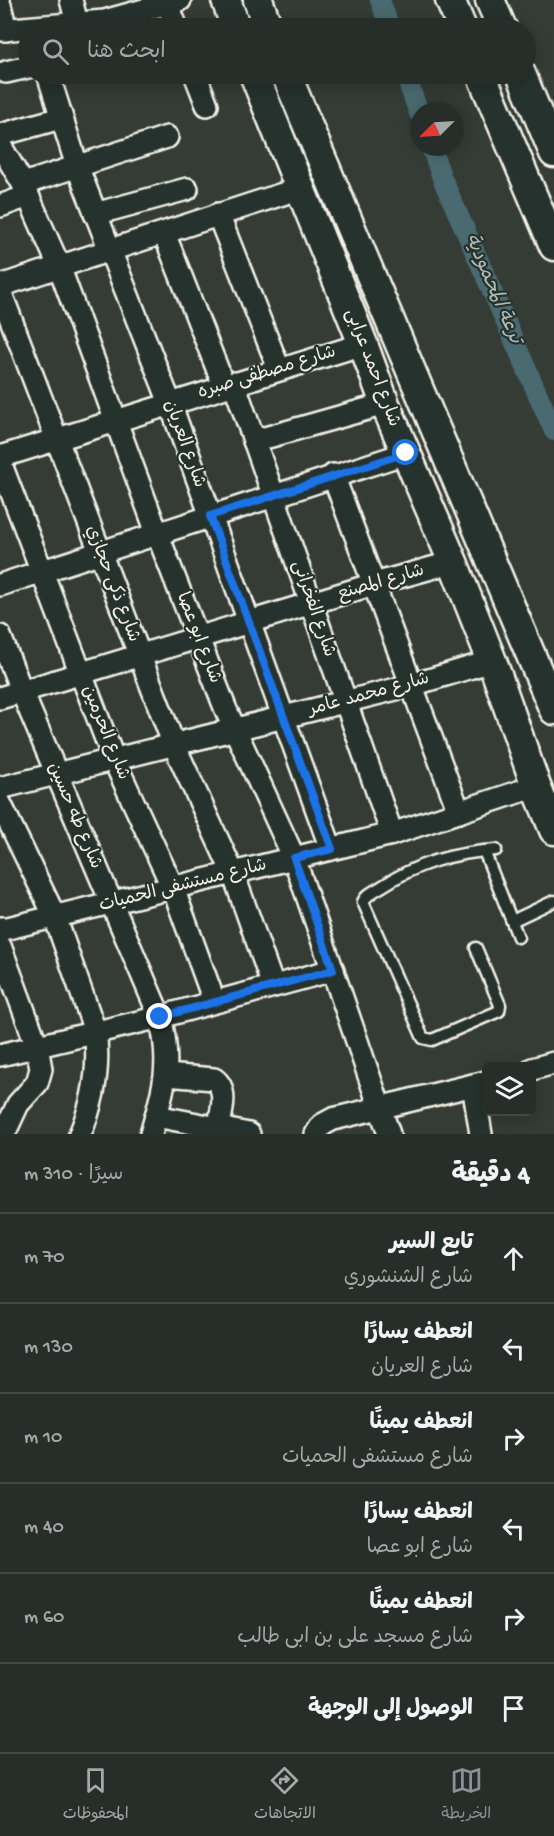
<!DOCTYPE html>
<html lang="ar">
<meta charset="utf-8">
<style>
:root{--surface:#272d28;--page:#2f3530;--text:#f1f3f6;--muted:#a4a8a8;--line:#434945;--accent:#8c9099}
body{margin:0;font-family:"Gochi Hand","Playpen Sans Arabic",sans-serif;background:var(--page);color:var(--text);direction:rtl}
.controls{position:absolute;right:18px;bottom:18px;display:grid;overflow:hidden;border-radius:9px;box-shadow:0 3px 15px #0003}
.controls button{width:54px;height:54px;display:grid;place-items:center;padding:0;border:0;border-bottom:2px solid var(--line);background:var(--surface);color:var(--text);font:30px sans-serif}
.compass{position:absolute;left:410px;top:102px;width:54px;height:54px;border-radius:50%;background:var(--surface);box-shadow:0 3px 15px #0003;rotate:246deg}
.stop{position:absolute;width:18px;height:18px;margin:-14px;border:4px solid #1a73e8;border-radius:50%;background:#fff}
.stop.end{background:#1a73e8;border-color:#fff;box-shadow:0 2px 6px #0008}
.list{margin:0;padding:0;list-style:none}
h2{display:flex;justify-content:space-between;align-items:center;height:78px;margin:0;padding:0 24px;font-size:26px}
h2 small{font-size:20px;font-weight:400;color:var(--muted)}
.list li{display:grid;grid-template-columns:39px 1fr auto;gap:18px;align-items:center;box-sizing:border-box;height:90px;padding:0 24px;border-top:2px solid var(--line)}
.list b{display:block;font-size:22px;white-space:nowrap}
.list p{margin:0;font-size:20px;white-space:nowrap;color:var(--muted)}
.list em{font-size:20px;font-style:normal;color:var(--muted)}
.icon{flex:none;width:33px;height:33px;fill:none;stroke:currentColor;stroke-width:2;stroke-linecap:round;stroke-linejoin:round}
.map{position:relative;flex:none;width:554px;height:1134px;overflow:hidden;direction:ltr}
.search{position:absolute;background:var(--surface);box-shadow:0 3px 15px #0003;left:18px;right:18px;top:18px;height:66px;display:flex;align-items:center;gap:15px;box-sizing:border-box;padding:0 21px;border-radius:33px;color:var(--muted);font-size:22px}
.sheet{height:618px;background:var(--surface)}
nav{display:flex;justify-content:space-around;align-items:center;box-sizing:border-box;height:84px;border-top:2px solid var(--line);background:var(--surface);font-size:16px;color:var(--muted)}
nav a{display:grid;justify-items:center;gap:3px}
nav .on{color:var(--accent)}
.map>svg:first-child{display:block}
</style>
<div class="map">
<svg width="554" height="1134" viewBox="0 0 554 1134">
<rect width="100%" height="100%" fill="#343c35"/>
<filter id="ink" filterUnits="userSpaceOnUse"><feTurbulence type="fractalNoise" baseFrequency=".0167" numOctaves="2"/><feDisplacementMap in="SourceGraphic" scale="12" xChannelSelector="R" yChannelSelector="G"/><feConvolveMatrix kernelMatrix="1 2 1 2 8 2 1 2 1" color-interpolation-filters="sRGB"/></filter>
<g filter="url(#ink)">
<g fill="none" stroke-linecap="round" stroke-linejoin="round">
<g stroke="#496a70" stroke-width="20">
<path d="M 380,0 L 390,28"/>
<path d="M 405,74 L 419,113"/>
<path d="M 431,147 L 442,178 L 554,431"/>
</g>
<g stroke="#f4f1e8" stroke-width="15">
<g id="lane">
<path d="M 484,851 L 518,937"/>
<path d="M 512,921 L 554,901"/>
<path d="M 476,948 L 500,1005 L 499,1011 L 432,1040 L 423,1038 L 363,902 C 366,895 374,891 381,887 C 417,863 453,853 496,850"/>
</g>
</g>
<g stroke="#f4f1e8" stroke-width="26">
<g id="street">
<path d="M 71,0 L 77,23"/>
<path d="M 167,3 L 177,28"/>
<path d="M 0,5 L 6,30"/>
<path d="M 0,30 L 104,21 L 180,0"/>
<path d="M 6,72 L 28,67"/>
<path d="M 48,74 L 77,166 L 170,403 L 331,849"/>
<path d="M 195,74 L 207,105"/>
<path d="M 0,135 L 61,118"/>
<path d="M 0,145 L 23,184 L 59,266 L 157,533 L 226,710 L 294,858 L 389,1134"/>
<path d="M 23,184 L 167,137"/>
<path d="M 0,206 L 28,196"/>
<path d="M 95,214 L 187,189"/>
<path d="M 218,214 L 279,369"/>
<path d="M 164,233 L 224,386"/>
<path d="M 0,286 L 301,188"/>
<path d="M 0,291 L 174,745 L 233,873 L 273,986"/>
<path d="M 234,383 L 392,834"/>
<path d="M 254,441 L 385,404"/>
<path d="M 0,457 L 363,344"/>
<path d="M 0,462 L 114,760 L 173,888 L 214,1001"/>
<path d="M 333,475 L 459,812"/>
<path d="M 0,585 L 406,453"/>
<path d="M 0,636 L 22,692 L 160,1017 C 172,1064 164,1089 151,1134"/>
<path d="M 0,698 L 374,584 L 453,562"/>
<path d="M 0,788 L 412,685 L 492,661"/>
<path d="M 0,803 L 55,917 L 95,1031 C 100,1067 94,1101 80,1134"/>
<path d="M 0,928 L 8,928 L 392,834 L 536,786"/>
<path d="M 0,946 L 37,1046 L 41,1069 L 37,1083 L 18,1104 L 4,1134"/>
<path d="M 0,1055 L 160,1017 L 333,970"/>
<path d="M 532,1069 L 554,1063"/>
<path d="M 166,1075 L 214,1079 C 230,1090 220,1117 217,1134"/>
<path d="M 473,1085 L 481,1134"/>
<path d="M 156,1116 L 249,1134"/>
<path d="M 316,1134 L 322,1125 L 333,1119 L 486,1082"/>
</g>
</g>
<g stroke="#f4f1e8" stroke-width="33">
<g id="secondary">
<path d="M 226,0 L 236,28"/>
<path d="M 258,0 L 268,28"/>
<path d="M 450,0 L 462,28"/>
<path d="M 490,0 L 502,28"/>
<path d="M 254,74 L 363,344 L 385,404 L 453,562 L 492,661 L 536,786 L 554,830"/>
<path d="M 286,74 L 554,710"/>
<path d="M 481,74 L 554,246"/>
<path d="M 521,74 L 554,153"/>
</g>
</g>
<use href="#lane" stroke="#26332d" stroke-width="10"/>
<use href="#street" stroke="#26332d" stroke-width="21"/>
<use href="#secondary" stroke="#26332d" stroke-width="28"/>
</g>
</g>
<g fill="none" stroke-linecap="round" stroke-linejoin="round" filter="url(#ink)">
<path stroke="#1a73e8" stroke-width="8" d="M 160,1017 L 333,970 L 294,858 L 332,849 L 210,516 L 406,453"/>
</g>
<g text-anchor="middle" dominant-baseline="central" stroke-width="4.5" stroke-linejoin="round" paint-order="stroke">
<g font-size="18" fill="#f4f1e8" stroke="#26332d">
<text transform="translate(372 368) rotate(69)">شارع احمد عرابى</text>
<text transform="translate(267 373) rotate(-17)">شارع مصطفى صبره</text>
<text transform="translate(184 444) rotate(70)">شارع العريان</text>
<text transform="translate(381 583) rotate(-16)">شارع المصنع</text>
<text transform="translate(112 584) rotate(69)">شارع ذكى حجازي</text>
<text transform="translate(313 609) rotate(71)">شارع الفخرانى</text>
<text transform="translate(198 638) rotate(69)">شارع ابو عصا</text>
<text transform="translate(369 695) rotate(-15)">شارع محمد عامر</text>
<text transform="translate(105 733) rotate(68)">شارع الحرمين</text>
<text transform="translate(74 816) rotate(67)">شارع طه حسين</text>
<text transform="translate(183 886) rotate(-14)">شارع مستشفى الحميات</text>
</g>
<g font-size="20" font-style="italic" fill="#b0bbb8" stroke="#26332d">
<text transform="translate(492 289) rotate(67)">ترعة المحمودية</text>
</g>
</g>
</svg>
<div class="controls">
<button><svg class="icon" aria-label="layers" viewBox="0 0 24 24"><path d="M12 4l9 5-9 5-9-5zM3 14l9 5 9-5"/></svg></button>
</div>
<svg class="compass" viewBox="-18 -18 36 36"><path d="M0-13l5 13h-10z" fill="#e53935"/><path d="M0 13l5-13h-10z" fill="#a4a8a8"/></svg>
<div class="stop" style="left:406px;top:453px"></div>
<div class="stop end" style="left:160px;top:1017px"></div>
<div class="search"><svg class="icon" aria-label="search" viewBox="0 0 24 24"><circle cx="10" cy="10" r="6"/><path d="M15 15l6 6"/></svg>ابحث هنا</div>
</div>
<section class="sheet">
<h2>4 دقيقة<small>سيرًا · 310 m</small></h2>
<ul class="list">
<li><svg class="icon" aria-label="ahead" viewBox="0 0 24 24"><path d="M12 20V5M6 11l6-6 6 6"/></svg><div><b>تابع السير</b><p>شارع الشنشوري</p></div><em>70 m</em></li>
<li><svg class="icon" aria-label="left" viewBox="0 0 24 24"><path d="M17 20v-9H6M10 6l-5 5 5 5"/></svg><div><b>انعطف يسارًا</b><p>شارع العريان</p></div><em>130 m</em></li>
<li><svg class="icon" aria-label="right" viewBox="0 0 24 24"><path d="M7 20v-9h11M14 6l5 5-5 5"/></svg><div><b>انعطف يمينًا</b><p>شارع مستشفى الحميات</p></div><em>10 m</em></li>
<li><svg class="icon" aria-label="left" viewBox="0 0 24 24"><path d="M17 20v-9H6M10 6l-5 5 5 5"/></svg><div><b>انعطف يسارًا</b><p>شارع ابو عصا</p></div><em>40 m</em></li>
<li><svg class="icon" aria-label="right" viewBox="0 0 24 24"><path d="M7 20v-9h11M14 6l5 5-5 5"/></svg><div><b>انعطف يمينًا</b><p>شارع مسجد على بن ابى طالب</p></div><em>60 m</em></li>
<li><svg class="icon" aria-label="arrive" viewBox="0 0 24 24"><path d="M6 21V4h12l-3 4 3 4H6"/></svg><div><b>الوصول إلى الوجهة</b></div></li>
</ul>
</section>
<nav>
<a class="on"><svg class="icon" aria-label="map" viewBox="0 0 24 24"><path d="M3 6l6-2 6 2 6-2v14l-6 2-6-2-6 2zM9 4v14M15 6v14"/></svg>الخريطة</a>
<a><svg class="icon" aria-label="directions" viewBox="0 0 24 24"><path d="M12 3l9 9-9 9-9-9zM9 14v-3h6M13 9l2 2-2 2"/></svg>الاتجاهات</a>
<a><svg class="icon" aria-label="saved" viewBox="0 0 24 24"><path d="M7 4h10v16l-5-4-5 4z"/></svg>المحفوظات</a>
</nav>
